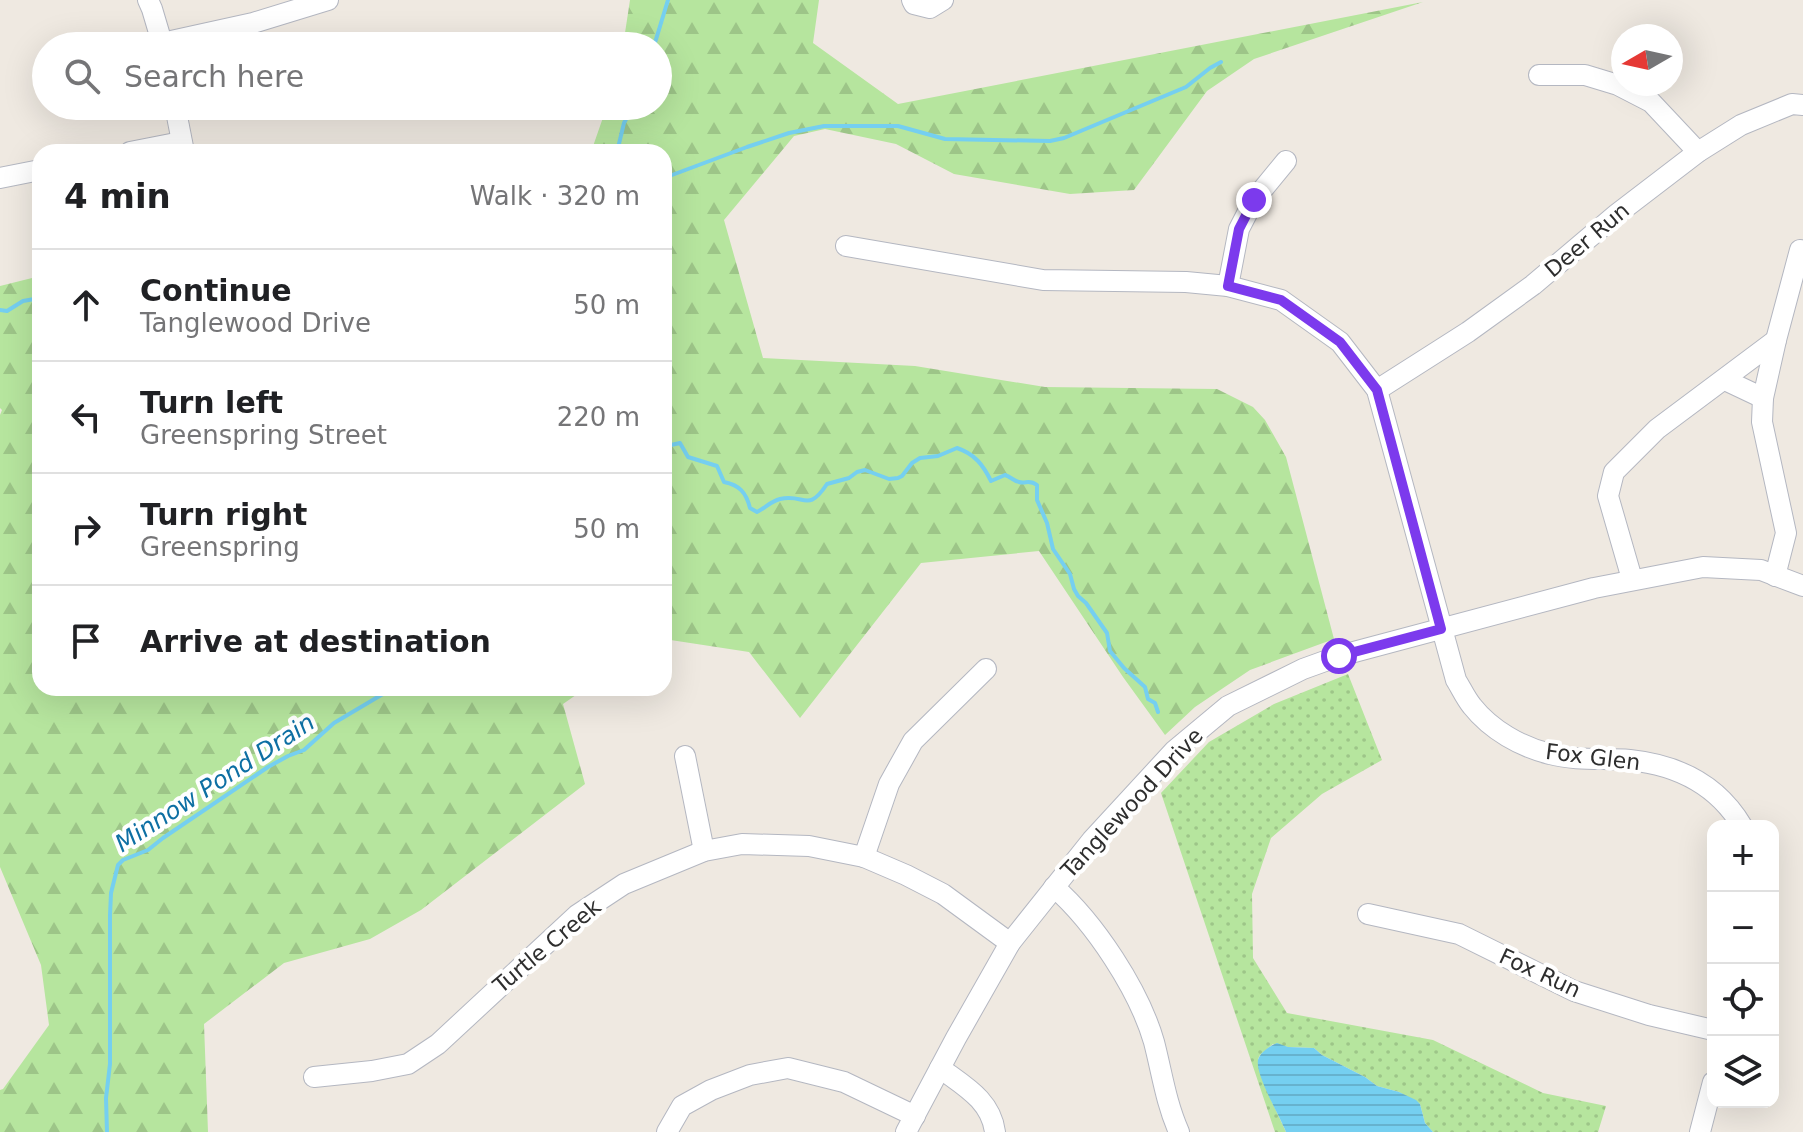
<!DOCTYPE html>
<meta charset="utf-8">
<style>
:root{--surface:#fff;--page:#f6f6f6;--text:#202124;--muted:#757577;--line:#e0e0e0}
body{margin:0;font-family:"DejaVu Sans",sans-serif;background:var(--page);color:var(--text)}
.controls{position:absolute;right:24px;bottom:24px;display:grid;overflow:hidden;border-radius:16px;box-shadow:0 8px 32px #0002}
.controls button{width:72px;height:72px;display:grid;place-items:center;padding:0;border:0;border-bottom:2px solid var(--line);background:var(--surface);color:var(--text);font:40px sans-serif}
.compass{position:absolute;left:1611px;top:24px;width:72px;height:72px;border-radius:50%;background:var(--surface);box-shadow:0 8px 32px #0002;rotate:261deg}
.stop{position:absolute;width:24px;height:24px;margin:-18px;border:6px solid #7c3aed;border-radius:50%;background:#fff}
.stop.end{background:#7c3aed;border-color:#fff;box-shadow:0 2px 8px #0008}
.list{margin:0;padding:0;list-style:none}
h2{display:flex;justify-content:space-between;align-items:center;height:104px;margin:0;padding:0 32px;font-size:34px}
h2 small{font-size:26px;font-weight:400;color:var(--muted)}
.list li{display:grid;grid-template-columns:52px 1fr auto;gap:24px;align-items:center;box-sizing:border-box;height:112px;padding:0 32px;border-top:2px solid var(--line)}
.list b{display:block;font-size:30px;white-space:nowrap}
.list p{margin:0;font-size:26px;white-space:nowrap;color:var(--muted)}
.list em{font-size:26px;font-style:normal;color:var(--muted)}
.icon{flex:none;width:44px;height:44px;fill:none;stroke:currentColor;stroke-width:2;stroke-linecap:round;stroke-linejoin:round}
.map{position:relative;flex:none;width:1803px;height:1132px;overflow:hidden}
.search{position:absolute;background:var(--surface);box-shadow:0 8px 32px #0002;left:32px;top:32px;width:640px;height:88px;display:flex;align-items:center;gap:20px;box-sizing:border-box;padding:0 28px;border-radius:44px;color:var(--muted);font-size:30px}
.panel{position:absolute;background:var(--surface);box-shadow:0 8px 32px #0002;left:32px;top:144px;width:640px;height:552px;border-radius:24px}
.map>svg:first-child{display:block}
</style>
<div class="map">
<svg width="1803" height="1132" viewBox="0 0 1803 1132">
<defs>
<pattern id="grass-dots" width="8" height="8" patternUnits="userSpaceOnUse" patternTransform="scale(2)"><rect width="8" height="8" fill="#b6e59e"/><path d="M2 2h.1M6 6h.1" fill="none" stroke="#9dc588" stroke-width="1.8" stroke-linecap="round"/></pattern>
<pattern id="forest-firs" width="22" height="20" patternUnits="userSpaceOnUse" patternTransform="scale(2)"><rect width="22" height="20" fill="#b6e59e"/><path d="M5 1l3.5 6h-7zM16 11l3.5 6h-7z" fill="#9dc588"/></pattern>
<pattern id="water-rules" width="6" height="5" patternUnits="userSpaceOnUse" patternTransform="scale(2)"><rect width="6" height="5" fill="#75cff0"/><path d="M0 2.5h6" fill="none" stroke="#66b2ce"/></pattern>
</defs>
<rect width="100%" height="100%" fill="#efe9e1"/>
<path fill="url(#grass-dots)" d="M 1348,674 L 1382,760 L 1322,794 L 1271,838 L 1252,894 L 1253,958 L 1287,1013 L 1433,1040 L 1543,1093 L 1606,1106 L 1598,1132 L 1433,1132 L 1425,1123 L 1420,1104 L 1399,1092 L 1377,1086 L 1365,1077 L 1322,1055 L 1314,1048 L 1288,1047 L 1273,1044 L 1260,1055 L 1258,1059 L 1272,1102 L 1286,1132 L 1275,1132 L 1161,793 L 1209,742 L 1274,704 Z"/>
<g fill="url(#forest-firs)">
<path d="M 630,0 L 819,0 L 813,43 L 898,104 L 1423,2 L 1254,59 L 1207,91 L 1134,190 L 1070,194 L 954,174 L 896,144 L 825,129 L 794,136 L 724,220 L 763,358 L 915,366 L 1045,387 L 1217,389 L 1253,407 L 1265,420 L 1286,457 L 1334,639 L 1250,670 L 1195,707 L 1165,735 L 1123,677 L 1039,551 L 921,563 L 800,718 L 749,652 L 664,639 L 664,152 L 591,152 L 607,106 L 658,106 L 658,46 L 623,46 Z"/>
<path d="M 40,276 L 40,688 L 586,688 L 563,704 L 585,784 L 421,910 L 370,939 L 284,963 L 204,1024 L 208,1132 L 0,1132 L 0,1090 L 3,1089 L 49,1025 L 41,965 L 0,867 L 0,415 L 2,410 L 0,408 L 0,286 Z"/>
</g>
<path fill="url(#water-rules)" d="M 1277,1043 L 1288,1047 L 1314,1048 L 1322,1055 L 1365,1077 L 1377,1086 L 1399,1092 L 1416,1100 L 1420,1104 L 1425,1123 L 1433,1132 L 1286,1132 C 1280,1117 1255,1074 1258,1060 C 1260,1052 1270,1046 1277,1043 Z"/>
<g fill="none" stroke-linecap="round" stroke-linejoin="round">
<g stroke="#75cff0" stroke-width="4">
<path d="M 654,46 L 668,0"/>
<path d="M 617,152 L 624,123 L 633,106"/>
<path d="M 664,178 L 747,147 L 789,133 L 824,126 L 898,126 L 945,139 L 1050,141 L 1064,138 L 1186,87 L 1210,68 L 1221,62"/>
<path d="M 0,310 L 7,311 L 23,301 L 40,298"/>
<path d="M 664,453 L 671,445 L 680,443 L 688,457 L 717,466 L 724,482 C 739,485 746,492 750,508 L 757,512 C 765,508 771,501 780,499 C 805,493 807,514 827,484 L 849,478 L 857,472 L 865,470 L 889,479 L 898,478 L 902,476 L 912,463 L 920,458 L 938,456 L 957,448 C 975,454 983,465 991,481 L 1005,475 C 1011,477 1014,481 1019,482 C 1026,484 1029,479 1037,485 L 1037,500 L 1047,523 L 1053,549 L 1070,574 L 1074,589 L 1078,596 L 1086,603 L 1107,633 L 1110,651 L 1124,668 L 1145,687 L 1148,699 L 1155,703 L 1158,712"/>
<path d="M 107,1132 L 106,1098 L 110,1064 L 110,915 L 111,893 L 118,865 L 123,860 L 148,850 L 163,838 L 268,767 L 288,756 L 304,750 L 334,723 L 393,688"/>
</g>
<g stroke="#b4b7c1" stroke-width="22">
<g id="minor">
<path d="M 148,0 L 152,9 L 163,46"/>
<path d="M 912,0 L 914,4 L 930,8 L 943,0"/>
<path d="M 162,43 L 253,23 L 328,0"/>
<path d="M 1539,75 L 1585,75 L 1618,85 L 1651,102 L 1698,152"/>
<path d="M 175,106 L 184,152"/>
<path d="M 130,152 L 181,142"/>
<path d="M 0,178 L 40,170"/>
<path d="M 846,246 L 1043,280 L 1186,282 L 1228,286 L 1281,300 L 1340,342 L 1377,390 L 1456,680 C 1461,688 1466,699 1472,706 C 1491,730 1521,747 1550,754 C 1576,761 1603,758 1630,760 C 1677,765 1717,784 1742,826"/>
<path d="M 1228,286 L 1239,229 L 1254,200 L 1286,161"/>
<path d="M 1725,380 L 1763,398"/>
<path d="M 1377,390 L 1468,332 L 1533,285 L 1617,214 L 1698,152 L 1741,125 L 1792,104 L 1803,105"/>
<path d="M 1775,576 L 1786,533 L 1762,422 L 1763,398 L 1776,340 L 1800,250"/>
<path d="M 1632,579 L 1608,496 L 1614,472 L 1657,429 L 1776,340"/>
<path d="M 685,756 L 704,851"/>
<path d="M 864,857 L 889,784 L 913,741 L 986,669"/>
<path d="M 1054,887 C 1095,923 1139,990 1154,1042 C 1162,1073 1166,1103 1179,1132"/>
<path d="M 1368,914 L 1459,934 L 1574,991 L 1649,1015 L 1713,1030"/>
<path d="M 940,1068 C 964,1086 991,1100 995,1132"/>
<path d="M 314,1077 L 372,1071 L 408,1064 L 438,1044 L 577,915 L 624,884 L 704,851 L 742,844 L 809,846 L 864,857 L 906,875 L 943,894 L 1010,943"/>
<path d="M 667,1132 L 682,1106 L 711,1090 L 750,1075 L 788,1068 L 844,1082 L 915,1116"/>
<path d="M 906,1132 L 956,1038 L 1010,943 L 1092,840 L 1174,751 L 1228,706 L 1303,669 L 1339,656 L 1594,588 L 1703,567 L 1761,570 L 1803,586"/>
<path d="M 1700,1132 L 1713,1082"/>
</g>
</g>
<use href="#minor" stroke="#fff" stroke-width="20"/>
</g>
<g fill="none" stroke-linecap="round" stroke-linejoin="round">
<path stroke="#7c3aed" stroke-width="10" d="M 1254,200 L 1239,229 L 1228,286 L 1281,300 L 1340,342 L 1377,390 L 1441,629 L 1339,656"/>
</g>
<g text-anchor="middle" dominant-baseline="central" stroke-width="8" stroke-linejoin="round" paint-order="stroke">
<g font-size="22" fill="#2e2e2e" stroke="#fff">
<text transform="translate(1587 240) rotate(-40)">Deer Run</text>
<text transform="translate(1593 757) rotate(7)">Fox Glen</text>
<text transform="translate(1132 803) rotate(-47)">Tanglewood Drive</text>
<text transform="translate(547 946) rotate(-40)">Turtle Creek</text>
<text transform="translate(1540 973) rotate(25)">Fox Run</text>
</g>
<g font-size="24" font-style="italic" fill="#0d6fa3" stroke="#fff">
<text transform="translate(215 783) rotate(-33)">Minnow Pond Drain</text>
</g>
</g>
</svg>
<div class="controls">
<button>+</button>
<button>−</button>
<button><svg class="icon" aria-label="locate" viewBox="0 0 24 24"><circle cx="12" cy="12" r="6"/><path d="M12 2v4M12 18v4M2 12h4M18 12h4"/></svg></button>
<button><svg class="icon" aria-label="layers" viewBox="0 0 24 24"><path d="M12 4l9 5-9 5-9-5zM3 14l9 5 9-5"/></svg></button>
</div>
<svg class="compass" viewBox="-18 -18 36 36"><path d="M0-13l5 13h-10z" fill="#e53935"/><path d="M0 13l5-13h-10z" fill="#757577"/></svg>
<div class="stop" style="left:1339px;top:656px"></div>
<div class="stop end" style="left:1254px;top:200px"></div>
<div class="search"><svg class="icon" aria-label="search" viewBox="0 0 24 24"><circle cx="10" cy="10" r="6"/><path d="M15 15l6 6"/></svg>Search here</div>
<section class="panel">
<h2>4 min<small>Walk · 320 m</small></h2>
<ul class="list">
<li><svg class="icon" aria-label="ahead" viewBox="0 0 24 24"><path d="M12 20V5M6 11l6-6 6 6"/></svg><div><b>Continue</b><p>Tanglewood Drive</p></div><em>50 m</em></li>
<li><svg class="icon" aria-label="left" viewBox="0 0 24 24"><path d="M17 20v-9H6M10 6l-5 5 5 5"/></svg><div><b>Turn left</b><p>Greenspring Street</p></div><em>220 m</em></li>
<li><svg class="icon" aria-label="right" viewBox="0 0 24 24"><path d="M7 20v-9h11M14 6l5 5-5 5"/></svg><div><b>Turn right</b><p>Greenspring</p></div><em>50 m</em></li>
<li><svg class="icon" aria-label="arrive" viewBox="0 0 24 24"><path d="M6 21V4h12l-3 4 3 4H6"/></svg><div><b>Arrive at destination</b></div></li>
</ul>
</section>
</div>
